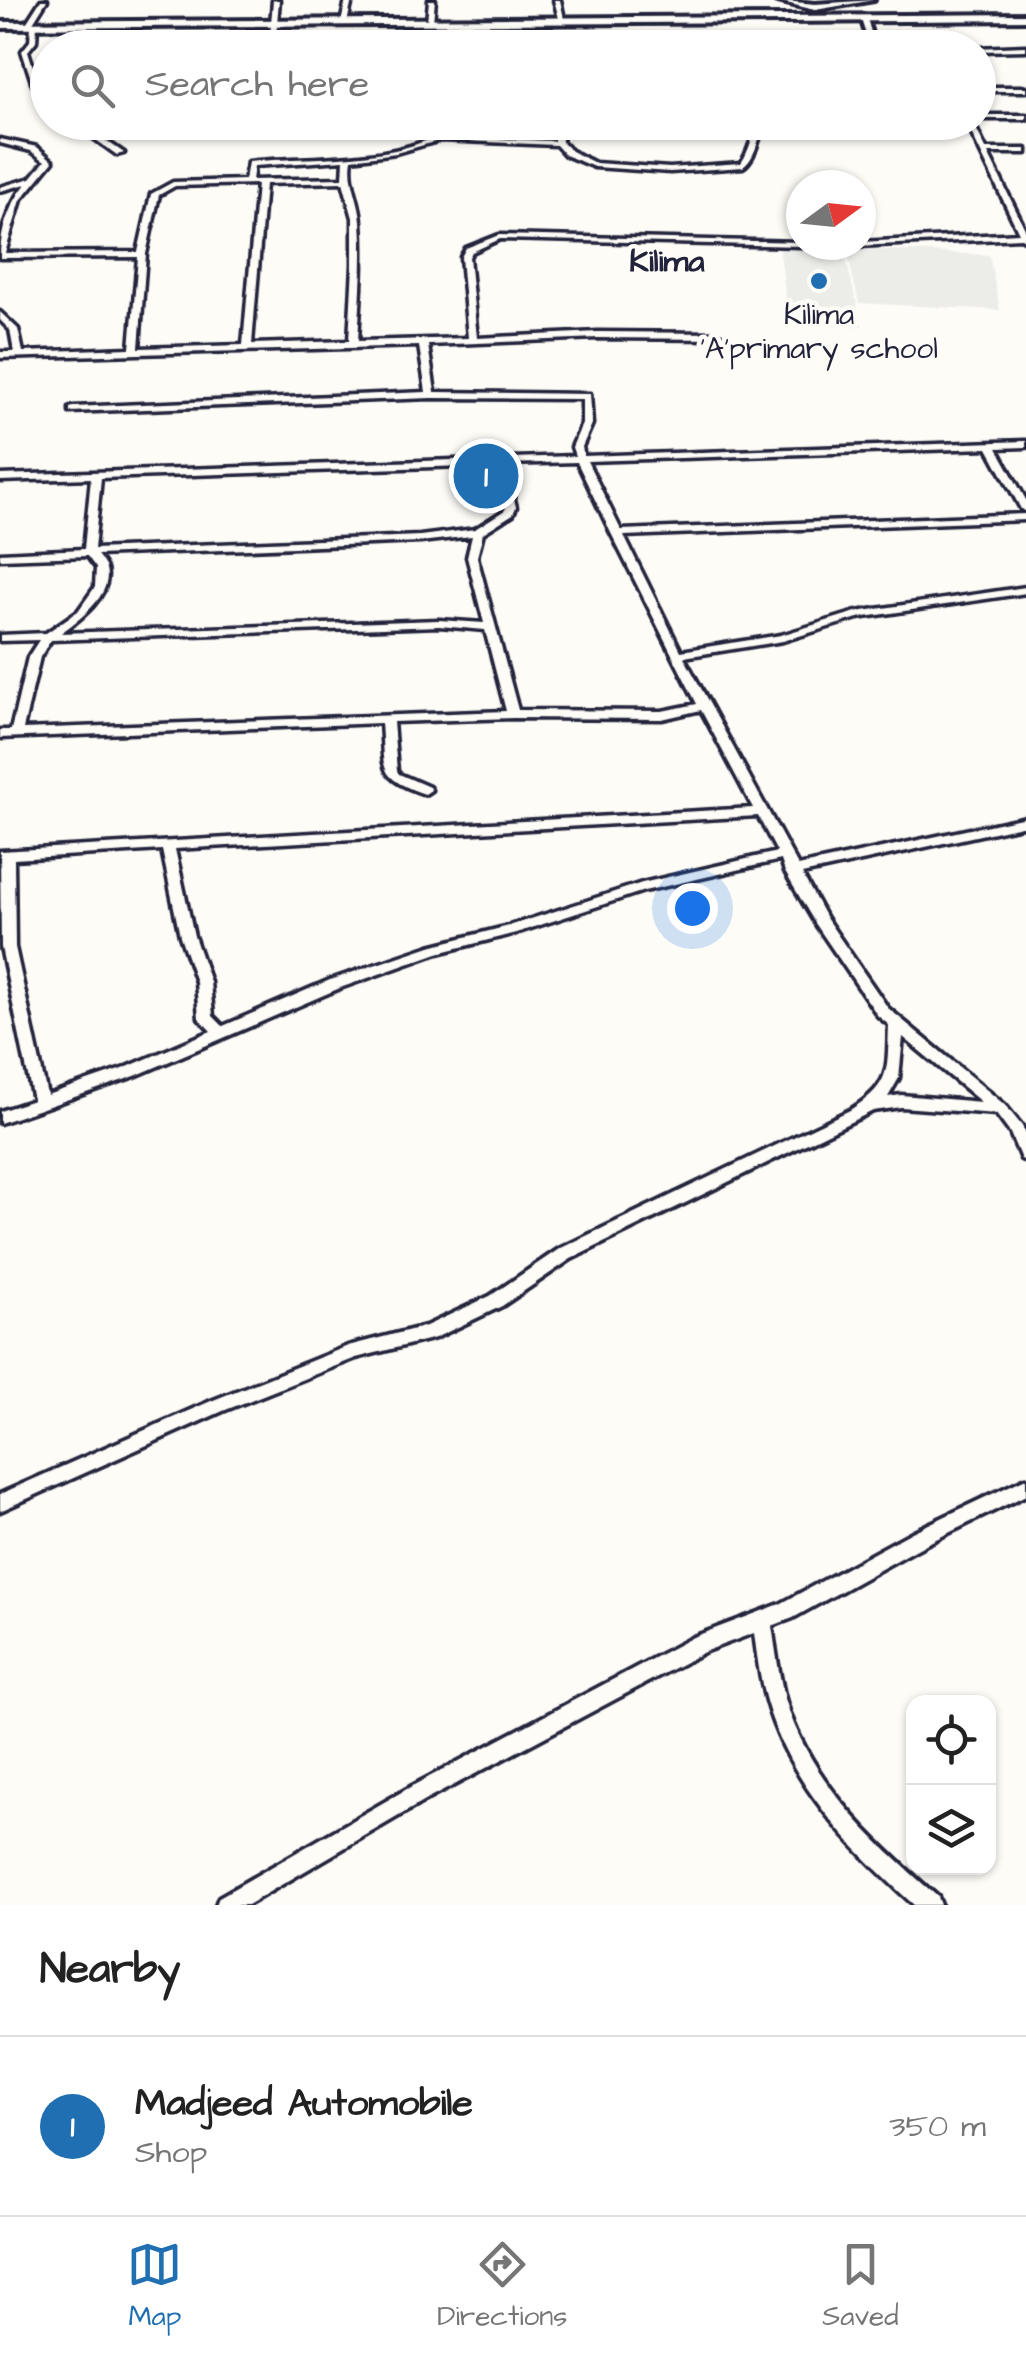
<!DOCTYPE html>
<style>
:root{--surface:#fff;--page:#f2f2f2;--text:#222;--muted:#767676;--line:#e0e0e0;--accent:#1f6fb2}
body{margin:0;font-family:"Architects Daughter",sans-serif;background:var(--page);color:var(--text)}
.controls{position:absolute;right:30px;bottom:30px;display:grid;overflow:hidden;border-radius:20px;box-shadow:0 2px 8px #0004}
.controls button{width:90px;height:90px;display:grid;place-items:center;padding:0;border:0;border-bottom:2px solid var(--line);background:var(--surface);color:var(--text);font:50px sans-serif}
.compass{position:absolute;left:786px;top:170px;width:90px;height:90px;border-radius:50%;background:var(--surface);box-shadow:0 2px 8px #0004;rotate:75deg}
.you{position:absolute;left:692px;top:908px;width:35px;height:35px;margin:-25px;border:8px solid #fff;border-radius:50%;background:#1a73e8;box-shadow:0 0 0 15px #1a73e833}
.badge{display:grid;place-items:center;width:65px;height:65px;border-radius:50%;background:var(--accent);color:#fff;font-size:32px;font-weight:700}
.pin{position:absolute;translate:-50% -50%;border:5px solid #fff;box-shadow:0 2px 10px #0006}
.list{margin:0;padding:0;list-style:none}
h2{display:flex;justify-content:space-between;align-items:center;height:130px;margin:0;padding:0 40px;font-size:42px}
h2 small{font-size:32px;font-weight:400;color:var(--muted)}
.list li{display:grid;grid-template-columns:65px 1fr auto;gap:30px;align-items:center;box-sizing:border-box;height:180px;padding:0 40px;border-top:2px solid var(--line)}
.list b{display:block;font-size:38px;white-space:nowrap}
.list p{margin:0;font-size:32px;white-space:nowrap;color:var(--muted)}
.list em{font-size:32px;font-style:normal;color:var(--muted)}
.icon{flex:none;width:55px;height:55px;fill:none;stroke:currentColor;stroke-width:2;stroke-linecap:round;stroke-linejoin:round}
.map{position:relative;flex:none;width:1026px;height:1905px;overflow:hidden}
.search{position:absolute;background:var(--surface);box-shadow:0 2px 8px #0004;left:30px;right:30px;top:30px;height:110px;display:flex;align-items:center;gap:25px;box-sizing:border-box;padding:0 35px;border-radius:55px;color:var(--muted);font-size:38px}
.sheet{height:310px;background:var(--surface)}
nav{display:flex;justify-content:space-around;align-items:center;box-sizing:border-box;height:140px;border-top:2px solid var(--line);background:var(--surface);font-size:28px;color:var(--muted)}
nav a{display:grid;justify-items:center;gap:5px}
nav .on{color:var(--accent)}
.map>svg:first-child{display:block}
</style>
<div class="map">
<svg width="1026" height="1905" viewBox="0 0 1026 1905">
<rect width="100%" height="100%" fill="#fdfcf7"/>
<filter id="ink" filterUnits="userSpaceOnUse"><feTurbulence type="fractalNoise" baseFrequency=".01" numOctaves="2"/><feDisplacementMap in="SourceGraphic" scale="20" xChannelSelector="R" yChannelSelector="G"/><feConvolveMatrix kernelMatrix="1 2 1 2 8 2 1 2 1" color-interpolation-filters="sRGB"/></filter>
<g filter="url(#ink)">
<g fill="#ecece9">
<path d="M 779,245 L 843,247 L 862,326 L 789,324 Z"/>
<path d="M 846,248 L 989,255 L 1000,310 L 859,303 Z"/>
</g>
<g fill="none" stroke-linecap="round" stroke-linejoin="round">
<g stroke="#22223b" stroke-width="7">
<g id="street">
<path d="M 41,0 L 47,0 L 32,24 L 37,25 L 36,41 L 28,51 L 39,85 L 48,94 L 48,101 L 33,85 L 22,51 L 30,41 L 31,26 L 25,25 Z"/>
<path d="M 273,0 L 279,0 L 275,48 L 269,48 Z"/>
<path d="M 346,0 L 352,0 L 347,23 L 344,25 L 341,23 Z"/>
<path d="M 429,0 L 435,0 L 433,22 L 430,24 L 427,22 Z"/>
<path d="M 554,0 L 560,0 L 565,23 L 560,22 Z"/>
<path d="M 864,17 L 867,19 L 872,35 L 870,48 L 864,48 L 866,35 L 861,19 Z"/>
<path d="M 1026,46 L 1026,50 L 978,51 L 978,48 L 976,48 Z"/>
<rect x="978" y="87" width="48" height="4"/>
<rect x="978" y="115" width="48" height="4"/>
<path d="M 71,122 L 79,122 L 124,153 L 117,155 Z"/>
<path d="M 459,122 L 467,122 L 448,137 L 554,141 L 553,122 L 561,122 L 562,142 L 571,151 L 595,163 L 670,168 L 741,163 C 750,151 751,135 760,122 L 767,122 C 757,137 757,157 743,167 L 670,172 L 594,167 L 565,155 L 556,145 L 441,140 L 396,153 L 352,159 C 348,182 360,199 361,221 C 364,261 360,302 358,341 L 468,338 L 461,257 L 466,248 L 499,235 L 801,242 L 801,245 L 804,245 L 801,246 L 500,239 L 472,252 L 469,257 L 477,338 L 598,332 L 718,333 L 722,336 L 718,339 L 598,338 L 428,345 L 435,392 L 590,394 L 592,424 L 582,447 L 584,456 L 1026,441 L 1026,447 L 997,448 L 1026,500 L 1026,512 L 1021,509 L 988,448 L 587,461 L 621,530 L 1026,514 L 1026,520 L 624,536 L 681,651 L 781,635 L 856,612 L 1026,587 L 1026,593 L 858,618 L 783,641 L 684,657 L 798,866 L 1026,817 L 1026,825 L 802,874 L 826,918 L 888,1008 L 1005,1105 L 1022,1126 L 1026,1134 L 1026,1161 L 1021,1159 L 1010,1133 L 996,1114 L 901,1107 L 873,1111 L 571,1259 L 502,1306 L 435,1338 L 356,1358 L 223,1411 L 0,1511 L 0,1494 L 211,1401 L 348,1346 L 426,1326 L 490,1296 L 559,1249 L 850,1110 C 892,1084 887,1070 889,1025 L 878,1016 L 815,923 L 785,872 L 781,860 L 644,891 L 516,933 L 438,953 L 340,988 L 135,1076 L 0,1123 L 0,1111 L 33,1100 L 1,947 L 0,851 L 753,808 L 701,710 L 662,719 L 513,718 L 393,722 L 397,771 L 399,774 L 429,787 L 431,790 L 425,794 C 376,777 385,770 381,723 L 0,738 L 0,730 L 11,730 L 28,657 L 39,640 L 0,641 L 0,635 L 46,633 L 78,611 L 95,587 L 96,568 L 87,556 L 0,559 L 0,553 L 84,549 L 91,478 L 0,481 L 0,475 L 575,456 L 572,447 L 582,424 L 582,399 L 431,398 L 70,412 L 70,408 L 73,407 L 426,392 L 419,346 L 0,358 L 0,352 L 14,352 L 10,330 L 0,320 L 0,312 L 18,329 L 23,352 L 130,348 L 138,257 L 0,258 C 0,231 9,205 26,184 L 0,191 L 0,187 L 31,178 L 45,161 L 31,151 L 0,143 L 0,139 L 37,147 L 53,161 L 21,200 L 5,253 L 138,252 L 151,194 L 173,182 L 245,180 L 248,162 C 313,155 405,165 459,122 ZM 344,160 L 343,178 L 252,180 L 254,166 ZM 343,182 L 353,218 L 353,265 L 349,341 L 252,344 L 265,184 ZM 257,184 L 243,345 L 139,348 L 146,254 L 159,195 L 175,186 ZM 577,462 L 611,533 L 697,704 L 662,711 L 518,710 L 477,557 L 483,533 L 513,514 L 516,507 L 505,464 ZM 495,465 L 506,507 L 505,510 L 475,529 L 420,536 L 94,549 L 101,478 ZM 472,536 L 467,557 L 484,623 L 439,620 L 61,633 C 79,620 113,595 106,569 C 106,567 99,557 97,555 L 420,542 ZM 439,626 L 485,630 L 506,711 L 23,729 L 40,657 L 51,640 ZM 758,816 L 777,852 L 642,883 L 509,926 L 430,946 L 330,980 L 223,1026 L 213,1016 L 210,982 L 194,936 L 175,849 ZM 162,850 L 180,936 L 196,982 L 199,1018 L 211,1031 L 125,1068 L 47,1095 L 15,947 L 14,859 ZM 903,1037 L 981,1102 L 901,1095 L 888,1097 L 899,1078 Z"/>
<path d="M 966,122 L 973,122 L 986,149 L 1026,149 L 1026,153 L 988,153 L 1026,231 L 1026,241 L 1021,238 L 858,246 L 861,245 L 861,242 L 1019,233 Z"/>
<path d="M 1026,1478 L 1026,1495 L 926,1544 L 793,1618 L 772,1626 C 776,1651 779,1678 786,1702 C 811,1783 876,1843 938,1897 L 941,1905 L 914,1905 C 851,1848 790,1785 766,1701 C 760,1679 757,1656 754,1633 L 706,1651 L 426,1800 L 247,1905 L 216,1905 L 219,1897 L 412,1786 L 693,1637 L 780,1604 L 912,1532 Z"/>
</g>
</g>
<g stroke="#22223b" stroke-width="8">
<g id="secondary">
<path d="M 774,0 L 815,4 L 874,0 L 815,10 Z"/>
<path d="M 1026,14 L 1026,20 L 0,28 L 0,22 Z"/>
</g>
</g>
<use href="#street" fill="#fdfcf7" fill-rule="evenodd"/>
<use href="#secondary" fill="#fdfcf7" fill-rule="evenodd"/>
</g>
</g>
<circle fill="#1f6fb2" stroke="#fdfcf7" stroke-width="4" cx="819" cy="281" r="10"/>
<g text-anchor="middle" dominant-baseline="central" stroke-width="9" stroke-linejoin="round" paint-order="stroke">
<g font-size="30" fill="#22223b" stroke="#fdfcf7">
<text x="819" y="315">Kilima<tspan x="819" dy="34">'A'primary school</tspan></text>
</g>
<g font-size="32" font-weight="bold" fill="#22223b" stroke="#fdfcf7">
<text x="667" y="261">Kilima</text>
</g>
</g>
</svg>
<div class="controls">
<button><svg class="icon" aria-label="locate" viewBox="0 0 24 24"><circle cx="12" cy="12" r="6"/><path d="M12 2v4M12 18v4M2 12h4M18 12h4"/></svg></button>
<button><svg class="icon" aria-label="layers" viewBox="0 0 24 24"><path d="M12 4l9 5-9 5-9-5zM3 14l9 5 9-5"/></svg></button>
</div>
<svg class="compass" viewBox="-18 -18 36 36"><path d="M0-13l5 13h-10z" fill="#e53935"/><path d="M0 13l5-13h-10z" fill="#767676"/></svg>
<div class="you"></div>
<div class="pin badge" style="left:486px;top:476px">1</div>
<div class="search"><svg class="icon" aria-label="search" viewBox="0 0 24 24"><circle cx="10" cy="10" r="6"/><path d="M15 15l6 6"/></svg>Search here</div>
</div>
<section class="sheet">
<h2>Nearby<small></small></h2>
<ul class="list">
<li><span class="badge">1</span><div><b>Madjeed Automobile</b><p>Shop</p></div><em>350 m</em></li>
</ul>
</section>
<nav>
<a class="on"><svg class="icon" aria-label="map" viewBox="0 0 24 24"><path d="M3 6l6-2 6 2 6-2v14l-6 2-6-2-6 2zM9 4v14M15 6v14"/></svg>Map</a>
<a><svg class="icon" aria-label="directions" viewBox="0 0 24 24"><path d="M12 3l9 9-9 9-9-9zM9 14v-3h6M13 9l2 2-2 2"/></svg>Directions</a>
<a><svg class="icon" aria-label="saved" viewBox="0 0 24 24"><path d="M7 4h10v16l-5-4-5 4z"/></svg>Saved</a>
</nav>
